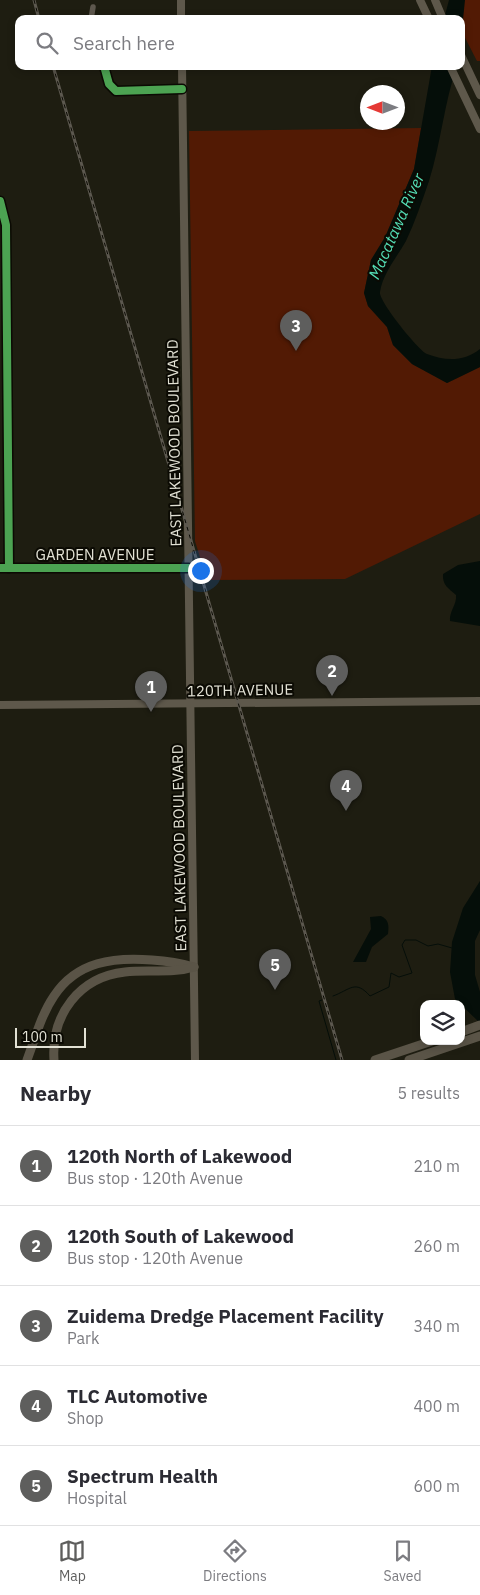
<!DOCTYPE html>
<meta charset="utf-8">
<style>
:root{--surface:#fff;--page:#f2f2f3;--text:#2b2b33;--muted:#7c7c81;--line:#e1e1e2;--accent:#5e5e5d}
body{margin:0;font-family:"IBM Plex Sans",sans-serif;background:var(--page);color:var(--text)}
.controls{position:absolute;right:15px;bottom:15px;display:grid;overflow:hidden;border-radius:10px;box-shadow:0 2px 8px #0003}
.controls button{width:45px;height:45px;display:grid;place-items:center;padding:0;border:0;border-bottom:1px solid var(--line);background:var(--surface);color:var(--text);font:25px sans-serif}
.compass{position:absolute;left:360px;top:85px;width:45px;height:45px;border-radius:50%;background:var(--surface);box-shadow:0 2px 8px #0003;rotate:270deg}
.scale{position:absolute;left:15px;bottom:12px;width:71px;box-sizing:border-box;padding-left:5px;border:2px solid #e2e1d4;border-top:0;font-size:14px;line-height:18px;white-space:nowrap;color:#e2e1d4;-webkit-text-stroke:4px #0b0a03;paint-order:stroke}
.you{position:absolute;left:200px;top:570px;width:18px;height:18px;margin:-12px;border:4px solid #fff;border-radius:50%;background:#1a73e8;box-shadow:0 0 0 8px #1a73e833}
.badge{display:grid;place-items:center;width:32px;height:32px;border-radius:50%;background:var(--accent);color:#fff;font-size:16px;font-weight:700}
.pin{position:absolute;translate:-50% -41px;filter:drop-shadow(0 1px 2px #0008)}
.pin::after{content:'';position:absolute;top:26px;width:18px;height:15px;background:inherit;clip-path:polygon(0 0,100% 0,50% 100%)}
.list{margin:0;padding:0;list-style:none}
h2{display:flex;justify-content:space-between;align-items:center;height:65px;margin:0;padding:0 20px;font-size:21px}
h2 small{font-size:16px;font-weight:400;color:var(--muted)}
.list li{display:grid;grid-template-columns:32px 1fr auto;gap:15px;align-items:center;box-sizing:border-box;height:80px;padding:0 20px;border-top:1px solid var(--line)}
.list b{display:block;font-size:19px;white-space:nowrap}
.list p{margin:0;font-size:16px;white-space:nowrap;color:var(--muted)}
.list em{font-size:16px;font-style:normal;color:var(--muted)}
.icon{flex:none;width:28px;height:28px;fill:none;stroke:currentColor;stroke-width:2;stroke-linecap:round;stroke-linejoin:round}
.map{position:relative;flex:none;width:480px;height:1060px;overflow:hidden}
.search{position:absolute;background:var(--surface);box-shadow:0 2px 8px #0003;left:15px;right:15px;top:15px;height:55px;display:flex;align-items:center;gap:12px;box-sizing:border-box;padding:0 18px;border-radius:10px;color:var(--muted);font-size:19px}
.sheet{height:465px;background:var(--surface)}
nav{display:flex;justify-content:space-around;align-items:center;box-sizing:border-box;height:70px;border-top:1px solid var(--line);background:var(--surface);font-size:14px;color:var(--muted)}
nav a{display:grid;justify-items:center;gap:2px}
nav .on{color:var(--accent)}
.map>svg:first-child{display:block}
</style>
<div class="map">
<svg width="480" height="1060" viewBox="0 0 480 1060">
<rect width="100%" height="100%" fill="#1e1d11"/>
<g fill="#521a04">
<path d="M 455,0 L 480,0 L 480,61 L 477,61 L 461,30 L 461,19 Z"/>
<path d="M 421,128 L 414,169 L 386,236 L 371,260 L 364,293 L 368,306 L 387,327 L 393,345 L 412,364 L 447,383 L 480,367 L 480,514 L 345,579 L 207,580 L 195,541 L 189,131 Z"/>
</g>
<g fill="#050e09">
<path d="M 449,0 L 465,0 L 461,39 L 461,19 L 444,19 Z"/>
<path d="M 432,66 L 457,66 C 444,103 441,143 429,181 C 422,201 415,222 406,241 C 397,257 383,273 380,292 C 378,300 418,350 427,354 C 445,361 464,362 480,349 L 480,367 L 447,383 L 412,364 L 393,345 L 387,327 L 368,306 L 364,293 L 371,260 L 385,237 L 414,169 Z"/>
<path d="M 480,561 L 480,626 L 450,621 C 449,611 457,605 456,595 C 449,589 442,585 443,574 L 458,565 Z"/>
<path d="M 480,881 L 480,930 L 475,941 L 475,975 L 480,992 L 480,1023 L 455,999 L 450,972 L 452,942 L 463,908 Z"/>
<path d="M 381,916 C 389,920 389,925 388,934 L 372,947 L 366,962 L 353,962 L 371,929 L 370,917 Z"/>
</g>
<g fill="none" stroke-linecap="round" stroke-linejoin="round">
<g stroke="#050e09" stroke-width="1">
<path d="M 333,996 C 350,990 355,979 370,996 L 389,987 L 391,973 L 399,977 L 412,973 L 402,945 L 405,940 L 416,940 L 428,946 L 438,944 L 452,948"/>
<path d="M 322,1000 L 319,1001 L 336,1060"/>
</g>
<g stroke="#5e584e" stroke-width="5.5">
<path d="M 91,19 L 93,7"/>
<path d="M 104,66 L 109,84 L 116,91 L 182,89"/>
<path d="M 0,201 L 6,225 L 9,568"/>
<path d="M 0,568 L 189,568"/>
</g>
<g stroke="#5e584b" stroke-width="8">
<path d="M 181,0 L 181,19"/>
<path d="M 420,0 L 429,19"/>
<path d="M 435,0 L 443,19"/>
<path d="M 461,55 L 480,95"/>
<path d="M 182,66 L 195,1060"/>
<path d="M 450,66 L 480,129"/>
<path d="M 0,705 L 480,701"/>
</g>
<g stroke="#5a5447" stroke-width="9">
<path d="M 461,1032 L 480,1025"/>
<path d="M 27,1060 C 35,1039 41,1015 54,996 C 77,961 114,957 152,960 C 167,961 180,963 194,967"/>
<path d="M 54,1060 C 51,1015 79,977 125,972 C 148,969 172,974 194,967"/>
<path d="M 375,1060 L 432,1041"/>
<path d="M 409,1060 L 480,1036"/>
</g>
<g stroke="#5c584f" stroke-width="3">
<g id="rail">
<path d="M 34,0 L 39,19"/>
<path d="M 53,66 L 342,1060"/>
</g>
</g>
<use href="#rail" stroke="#0b0a03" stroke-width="1" stroke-dasharray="4" stroke-linecap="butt"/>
<g stroke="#0b0a03" stroke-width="11">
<g id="cycleway">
<path d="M 104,66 L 109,84 L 116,91 L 182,89"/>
<path d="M 0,201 L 6,225 L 9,568"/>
<path d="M 0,568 L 189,568"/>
</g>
</g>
<use href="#cycleway" stroke="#4ca352" stroke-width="8"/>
</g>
<g text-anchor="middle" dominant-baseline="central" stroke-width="4" stroke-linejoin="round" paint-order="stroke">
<g font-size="15" fill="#e2e1d4" stroke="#0b0a03">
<text transform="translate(174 443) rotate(-91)">EAST LAKEWOOD BOULEVARD</text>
<text x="95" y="554">GARDEN AVENUE</text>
<text transform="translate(240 690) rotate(-1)">120TH AVENUE</text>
<text transform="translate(179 848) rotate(-91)">EAST LAKEWOOD BOULEVARD</text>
</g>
<g font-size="16" font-style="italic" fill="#54deb6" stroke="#0b0a03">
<text transform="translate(396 226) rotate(-66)">Macatawa River</text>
</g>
</g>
</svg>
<div class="controls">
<button><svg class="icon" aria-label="layers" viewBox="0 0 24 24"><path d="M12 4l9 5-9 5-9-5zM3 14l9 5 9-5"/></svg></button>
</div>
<svg class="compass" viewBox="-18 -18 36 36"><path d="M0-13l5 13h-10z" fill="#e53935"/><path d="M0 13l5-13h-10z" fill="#7c7c81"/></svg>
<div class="scale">100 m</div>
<div class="you"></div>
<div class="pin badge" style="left:151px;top:712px">1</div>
<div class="pin badge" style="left:332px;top:696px">2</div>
<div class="pin badge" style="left:296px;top:351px">3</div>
<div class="pin badge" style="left:346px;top:811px">4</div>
<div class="pin badge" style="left:275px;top:990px">5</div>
<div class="search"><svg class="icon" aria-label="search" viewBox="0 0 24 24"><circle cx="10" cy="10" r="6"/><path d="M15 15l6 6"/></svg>Search here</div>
</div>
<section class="sheet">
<h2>Nearby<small>5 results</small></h2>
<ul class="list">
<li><span class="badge">1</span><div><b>120th North of Lakewood</b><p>Bus stop · 120th Avenue</p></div><em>210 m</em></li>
<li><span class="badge">2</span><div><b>120th South of Lakewood</b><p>Bus stop · 120th Avenue</p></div><em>260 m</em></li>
<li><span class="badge">3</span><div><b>Zuidema Dredge Placement Facility</b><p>Park</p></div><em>340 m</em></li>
<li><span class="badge">4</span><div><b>TLC Automotive</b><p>Shop</p></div><em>400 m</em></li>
<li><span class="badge">5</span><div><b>Spectrum Health</b><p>Hospital</p></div><em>600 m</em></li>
</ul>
</section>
<nav>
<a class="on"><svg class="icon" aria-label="map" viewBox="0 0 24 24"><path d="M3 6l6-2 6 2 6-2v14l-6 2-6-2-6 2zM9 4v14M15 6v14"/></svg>Map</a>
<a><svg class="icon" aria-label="directions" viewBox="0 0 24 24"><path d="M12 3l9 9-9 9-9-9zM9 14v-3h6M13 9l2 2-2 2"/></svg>Directions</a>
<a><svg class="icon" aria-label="saved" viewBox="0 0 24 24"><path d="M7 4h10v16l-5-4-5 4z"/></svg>Saved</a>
</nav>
